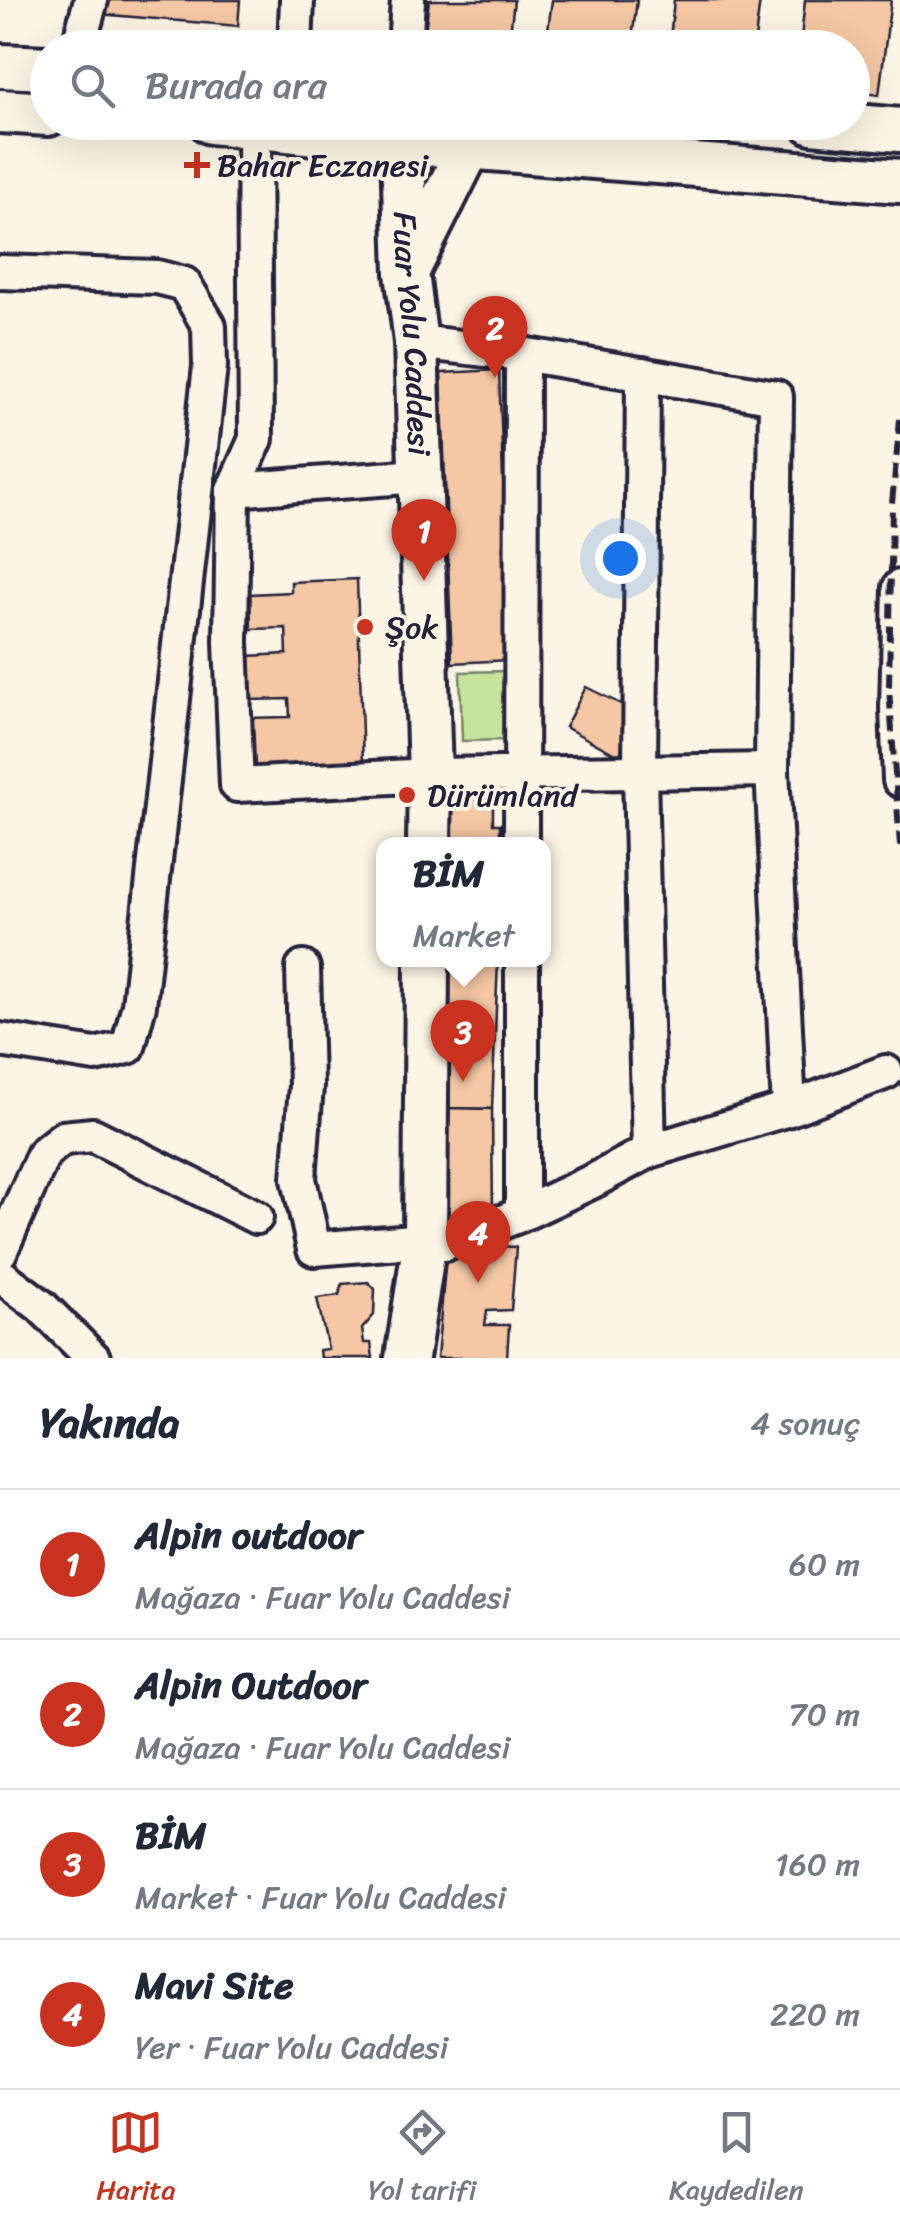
<!DOCTYPE html>
<html lang="tr">
<meta charset="utf-8">
<style>
:root{--surface:#fff;--page:#f6f6f7;--text:#1f2937;--muted:#747a83;--line:#e0e1e3;--accent:#c8321e}
body{margin:0;font-family:Sriracha,sans-serif;background:var(--page);color:var(--text)}
.you{position:absolute;left:620px;top:558px;width:35px;height:35px;margin:-25px;border:8px solid #fff;border-radius:50%;background:#1a73e8;box-shadow:0 0 0 15px #1a73e833}
.badge{display:grid;place-items:center;width:65px;height:65px;border-radius:50%;background:var(--accent);color:#fff;font-size:32px;font-weight:700}
.pin{position:absolute;translate:-50% -82px;filter:drop-shadow(0 2px 5px #0008)}
.pin::after{content:'';position:absolute;top:52px;width:35px;height:30px;background:inherit;clip-path:polygon(0 0,100% 0,50% 100%)}
.popup{position:absolute;left:376px;top:837px;width:175px;height:130px;box-sizing:border-box;display:grid;place-content:center;border-radius:20px;background:var(--surface);filter:drop-shadow(0 2px 8px #0005);font-size:32px;white-space:nowrap;color:var(--muted)}
.popup b{font-size:38px;color:var(--text)}
.popup::after{content:'';position:absolute;left:50%;top:100%;margin-left:-20px;border:20px solid transparent;border-top-color:var(--surface)}
.list{margin:0;padding:0;list-style:none}
h2{display:flex;justify-content:space-between;align-items:center;height:130px;margin:0;padding:0 40px;font-size:42px}
h2 small{font-size:32px;font-weight:400;color:var(--muted)}
.list li{display:grid;grid-template-columns:65px 1fr auto;gap:30px;align-items:center;box-sizing:border-box;height:150px;padding:0 40px;border-top:2px solid var(--line)}
.list b{display:block;font-size:38px;white-space:nowrap}
.list p{margin:0;font-size:32px;white-space:nowrap;color:var(--muted)}
.list em{font-size:32px;font-style:normal;color:var(--muted)}
.icon{flex:none;width:55px;height:55px;fill:none;stroke:currentColor;stroke-width:2;stroke-linecap:round;stroke-linejoin:round}
.map{position:relative;flex:none;width:900px;height:1358px;overflow:hidden}
.search{position:absolute;background:var(--surface);box-shadow:0 10px 40px #0002;left:30px;right:30px;top:30px;height:110px;display:flex;align-items:center;gap:25px;box-sizing:border-box;padding:0 35px;border-radius:55px;color:var(--muted);font-size:38px}
.sheet{height:730px;background:var(--surface)}
nav{display:flex;justify-content:space-around;align-items:center;box-sizing:border-box;height:140px;border-top:2px solid var(--line);background:var(--surface);font-size:28px;color:var(--muted)}
nav a{display:grid;justify-items:center;gap:5px}
nav .on{color:var(--accent)}
.map>svg:first-child{display:block}
</style>
<div class="map">
<svg width="900" height="1358" viewBox="0 0 900 1358">
<rect width="100%" height="100%" fill="#fcf5e5"/>
<filter id="ink" filterUnits="userSpaceOnUse"><feTurbulence type="fractalNoise" baseFrequency=".01" numOctaves="2"/><feDisplacementMap in="SourceGraphic" scale="20" xChannelSelector="R" yChannelSelector="G"/><feConvolveMatrix kernelMatrix="1 2 1 2 8 2 1 2 1" color-interpolation-filters="sRGB"/></filter>
<g filter="url(#ink)">
<path fill="#c7e49b" stroke="#74836b" stroke-width="2.5" d="M 507,671 L 508,740 L 462,741 L 460,672 Z"/>
<g fill="#f5c7a4" stroke="#22223b" stroke-width="2.5">
<path d="M 100,0 L 240,0 L 238,26 L 99,14 Z"/>
<path d="M 429,0 L 514,0 L 509,42 L 425,32 Z"/>
<path d="M 552,0 L 637,0 L 631,48 L 546,45 Z"/>
<path d="M 674,0 L 760,0 L 754,48 L 669,48 Z"/>
<path d="M 805,0 L 891,0 L 879,95 L 852,91 L 852,48 L 800,48 Z"/>
<path d="M 499,370 L 510,660 L 452,663 L 441,373 Z"/>
<path d="M 357,579 L 363,765 L 247,770 L 245,718 L 290,717 L 289,699 L 249,700 L 247,656 L 287,654 L 286,628 L 251,629 L 250,594 L 291,592 L 291,582 Z"/>
<path d="M 586,687 L 639,713 L 619,756 L 565,727 Z"/>
<path d="M 442,800 L 493,800 L 493,824 L 500,824 L 500,844 L 442,844 Z"/>
<path d="M 443,960 L 498,960 L 492,1109 L 444,1108 Z"/>
<path d="M 444,1108 L 492,1109 L 493,1220 L 445,1221 Z"/>
<path d="M 479,1245 L 516,1247 L 511,1310 L 487,1311 L 485,1325 L 509,1325 L 507,1358 L 437,1358 L 446,1256 Z"/>
<path d="M 368,1282 L 375,1289 L 374,1315 L 362,1329 L 364,1343 L 371,1343 L 373,1358 L 320,1358 L 319,1350 L 328,1349 L 317,1298 L 339,1295 L 342,1284 Z"/>
</g>
<g fill="none" stroke-linecap="round" stroke-linejoin="round">
<g stroke="#22223b" stroke-width="40">
<g id="minor">
<path d="M 78,48 L 91,0"/>
<path d="M 295,48 L 297,0"/>
<path d="M 405,48 L 408,0"/>
<path d="M 254,125 L 256,439 L 233,490 L 231,642 L 237,785 L 430,775 L 772,770"/>
<path d="M 0,272 L 157,277 L 184,284 L 209,326 L 210,366 L 139,1005 L 128,1047 L 95,1055 L 0,1040"/>
<path d="M 416,342 L 522,354 L 776,397 L 772,770 L 789,1109"/>
<path d="M 643,374 L 640,773 L 649,1151"/>
<path d="M 233,490 L 419,476"/>
<path d="M 900,587 L 897,708 L 900,780"/>
<path d="M 521,844 L 522,354"/>
<path d="M 522,960 L 522,1212"/>
<path d="M 303,968 L 306,1086 L 299,1179 L 314,1249 L 425,1240 L 444,1244 L 520,1215 L 593,1181 L 649,1151 L 789,1109 L 886,1072"/>
<path d="M 0,1252 L 44,1153 L 63,1138 L 93,1135 L 256,1217"/>
<path d="M 0,1275 L 41,1306 L 93,1358"/>
</g>
</g>
<g stroke="#22223b" stroke-width="50">
<g id="major">
<path d="M 0,66 L 48,68"/>
<path d="M 0,111 L 48,114"/>
<path d="M 211,122 L 401,142 L 900,181"/>
<path id="s1" d="M 402,122 L 407,273 L 416,342 L 430,775 L 429,844"/>
<path d="M 812,122 L 900,130"/>
<path d="M 409,268 L 469,148"/>
<path d="M 407,1358 L 425,1240 L 427,960"/>
</g>
</g>
<use href="#minor" stroke="#fcf5e5" stroke-width="32"/>
<use href="#major" stroke="#fcf5e5" stroke-width="42"/>
<path stroke="#22223b" stroke-width="6" stroke-dasharray="15 8" stroke-linecap="butt" d="M 900,419 L 892,503 L 889,688 L 900,846"/>
</g>
</g>
<g fill="#c8321e" stroke="#fcf5e5" stroke-width="4">
<path d="M192 150h10v10h10v10h-10v10h-10v-10h-10v-10h10z"/>
<circle cx="365" cy="627" r="10"/>
<circle cx="407" cy="795" r="10"/>
</g>
<g text-anchor="middle" dominant-baseline="central" stroke-width="8" stroke-linejoin="round" paint-order="stroke">
<g font-size="32" fill="#22223b" stroke="#fcf5e5" text-anchor="start">
<text x="217" y="165">Bahar Eczanesi</text>
<text x="385" y="627">Şok</text>
<text x="427" y="795">Dürümland</text>
</g>
<g font-size="32" fill="#22223b" stroke="#fcf5e5">
<text stroke="none"><textPath href="#s1" startOffset="212">Fuar Yolu Caddesi</textPath></text>
</g>
</g>
</svg>
<div class="you"></div>
<div class="pin badge" style="left:424px;top:581px">1</div>
<div class="pin badge" style="left:495px;top:378px">2</div>
<div class="pin badge" style="left:463px;top:1082px">3</div>
<div class="popup"><b>BİM</b>Market</div>
<div class="pin badge" style="left:478px;top:1283px">4</div>
<div class="search"><svg class="icon" aria-label="search" viewBox="0 0 24 24"><circle cx="10" cy="10" r="6"/><path d="M15 15l6 6"/></svg>Burada ara</div>
</div>
<section class="sheet">
<h2>Yakında<small>4 sonuç</small></h2>
<ul class="list">
<li><span class="badge">1</span><div><b>Alpin outdoor</b><p>Mağaza · Fuar Yolu Caddesi</p></div><em>60 m</em></li>
<li><span class="badge">2</span><div><b>Alpin Outdoor</b><p>Mağaza · Fuar Yolu Caddesi</p></div><em>70 m</em></li>
<li><span class="badge">3</span><div><b>BİM</b><p>Market · Fuar Yolu Caddesi</p></div><em>160 m</em></li>
<li><span class="badge">4</span><div><b>Mavi Site</b><p>Yer · Fuar Yolu Caddesi</p></div><em>220 m</em></li>
</ul>
</section>
<nav>
<a class="on"><svg class="icon" aria-label="map" viewBox="0 0 24 24"><path d="M3 6l6-2 6 2 6-2v14l-6 2-6-2-6 2zM9 4v14M15 6v14"/></svg>Harita</a>
<a><svg class="icon" aria-label="directions" viewBox="0 0 24 24"><path d="M12 3l9 9-9 9-9-9zM9 14v-3h6M13 9l2 2-2 2"/></svg>Yol tarifi</a>
<a><svg class="icon" aria-label="saved" viewBox="0 0 24 24"><path d="M7 4h10v16l-5-4-5 4z"/></svg>Kaydedilen</a>
</nav>
